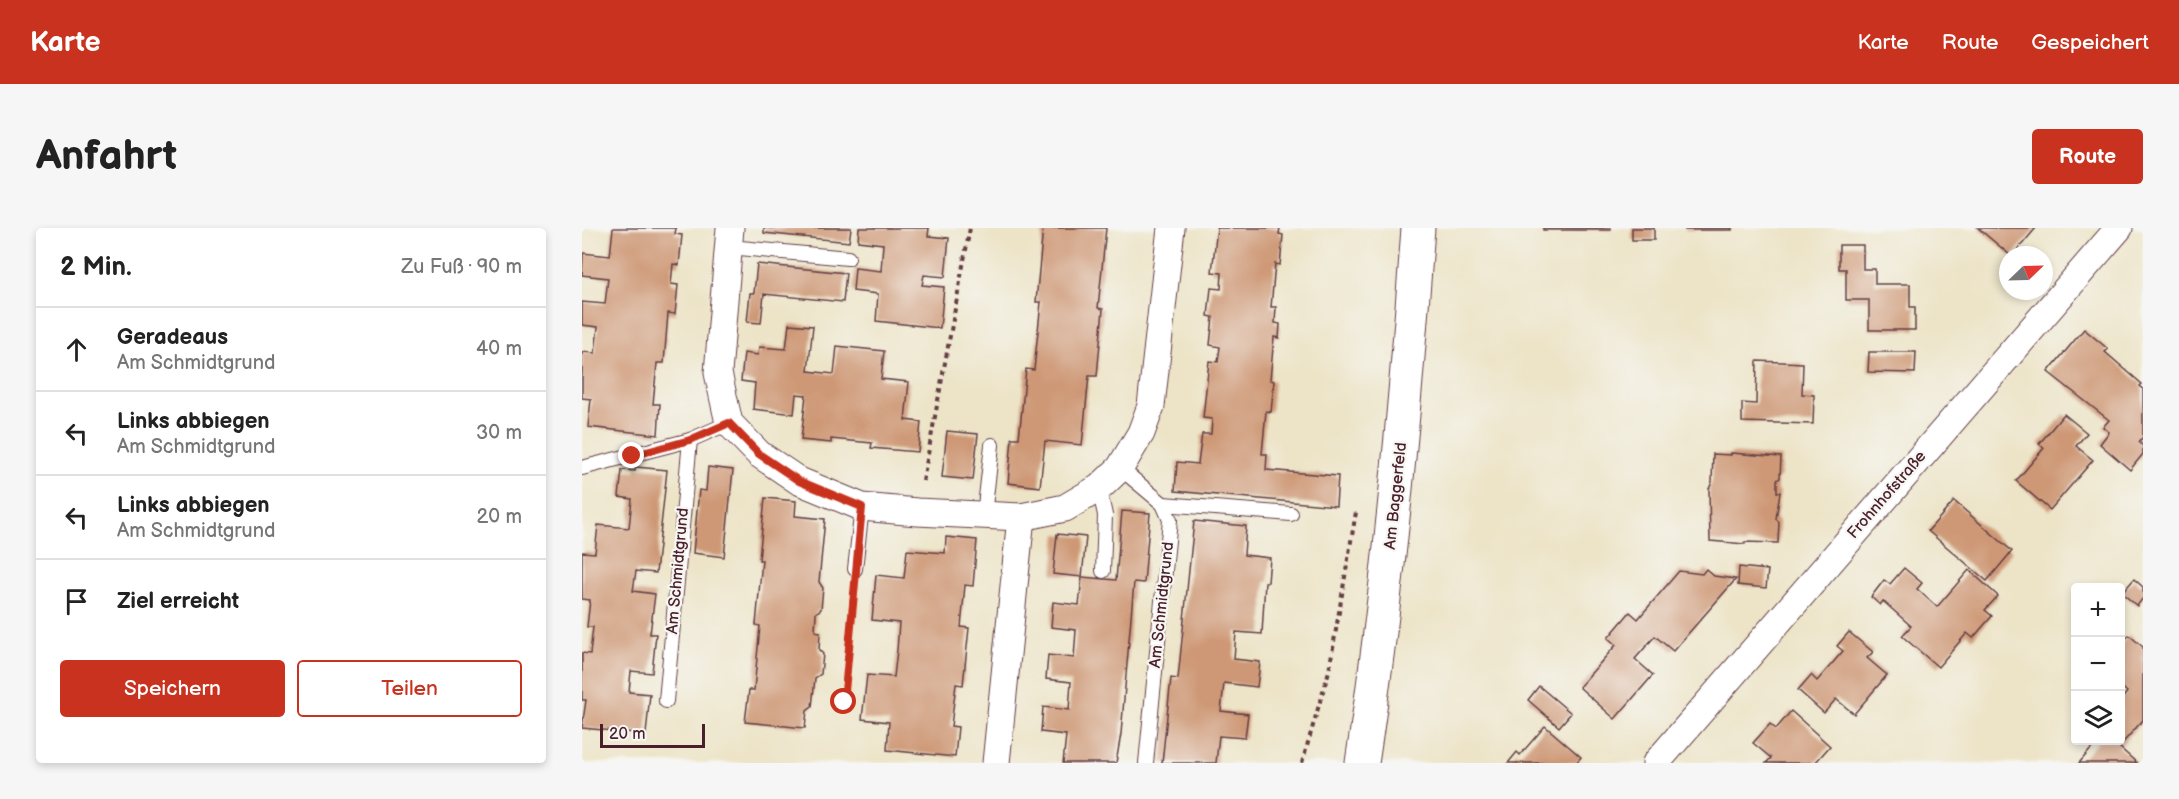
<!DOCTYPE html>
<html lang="de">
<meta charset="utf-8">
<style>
:root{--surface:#fff;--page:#f6f6f6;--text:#222;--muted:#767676;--line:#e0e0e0;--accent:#c8321e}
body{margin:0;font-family:"Balsamiq Sans",sans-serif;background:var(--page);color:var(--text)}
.controls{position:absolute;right:18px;bottom:18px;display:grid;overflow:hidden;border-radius:6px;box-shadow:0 3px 9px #0003}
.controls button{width:54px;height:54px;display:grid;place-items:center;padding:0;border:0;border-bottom:2px solid var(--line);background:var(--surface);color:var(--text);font:30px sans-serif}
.compass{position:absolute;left:1417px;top:18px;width:54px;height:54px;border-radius:50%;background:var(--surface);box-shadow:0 3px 9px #0003;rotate:67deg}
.scale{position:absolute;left:18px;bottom:15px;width:105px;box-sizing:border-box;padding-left:6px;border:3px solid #4a1f2b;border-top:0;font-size:16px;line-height:21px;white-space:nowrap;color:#4a1f2b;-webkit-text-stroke:4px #f6f6f2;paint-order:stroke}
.stop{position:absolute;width:18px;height:18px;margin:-14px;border:4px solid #c8321e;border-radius:50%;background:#fff}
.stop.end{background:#c8321e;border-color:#fff;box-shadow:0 2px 6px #0008}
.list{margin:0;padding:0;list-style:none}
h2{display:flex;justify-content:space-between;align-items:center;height:78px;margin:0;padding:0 24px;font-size:26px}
h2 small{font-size:20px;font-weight:400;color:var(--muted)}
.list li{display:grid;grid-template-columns:39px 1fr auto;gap:18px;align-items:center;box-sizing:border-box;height:84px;padding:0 24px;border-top:2px solid var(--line)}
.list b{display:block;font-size:22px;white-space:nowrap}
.list p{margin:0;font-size:20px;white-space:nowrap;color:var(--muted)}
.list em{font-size:20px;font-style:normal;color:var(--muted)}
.actions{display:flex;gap:12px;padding:18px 24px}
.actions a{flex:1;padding:14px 0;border:2px solid var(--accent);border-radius:6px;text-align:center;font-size:21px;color:var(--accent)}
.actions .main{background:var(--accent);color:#fff}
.icon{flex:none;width:33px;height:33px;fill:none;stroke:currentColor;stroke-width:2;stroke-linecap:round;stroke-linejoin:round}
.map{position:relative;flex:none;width:1561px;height:535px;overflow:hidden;border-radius:6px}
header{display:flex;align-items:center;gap:36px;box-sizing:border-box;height:84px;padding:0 30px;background:var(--accent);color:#fff}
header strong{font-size:28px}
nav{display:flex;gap:33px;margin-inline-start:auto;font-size:21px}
.intro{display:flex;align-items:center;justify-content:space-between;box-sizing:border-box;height:144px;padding:0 36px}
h1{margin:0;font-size:42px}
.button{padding:15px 27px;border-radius:6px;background:var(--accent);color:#fff;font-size:21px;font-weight:700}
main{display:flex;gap:36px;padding:0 36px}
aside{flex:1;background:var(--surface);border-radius:6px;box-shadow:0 3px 9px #0003}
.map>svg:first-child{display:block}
</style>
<header>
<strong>Karte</strong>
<nav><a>Karte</a><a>Route</a><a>Gespeichert</a></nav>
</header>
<div class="intro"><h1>Anfahrt</h1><a class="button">Route</a></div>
<main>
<aside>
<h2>2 Min.<small>Zu Fuß · 90 m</small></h2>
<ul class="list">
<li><svg class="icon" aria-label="ahead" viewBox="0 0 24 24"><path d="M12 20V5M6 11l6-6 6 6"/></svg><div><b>Geradeaus</b><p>Am Schmidtgrund</p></div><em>40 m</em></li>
<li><svg class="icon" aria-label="left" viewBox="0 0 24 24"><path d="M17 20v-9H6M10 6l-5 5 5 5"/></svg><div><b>Links abbiegen</b><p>Am Schmidtgrund</p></div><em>30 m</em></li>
<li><svg class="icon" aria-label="left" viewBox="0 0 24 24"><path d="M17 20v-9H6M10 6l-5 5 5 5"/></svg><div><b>Links abbiegen</b><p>Am Schmidtgrund</p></div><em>20 m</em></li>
<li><svg class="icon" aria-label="arrive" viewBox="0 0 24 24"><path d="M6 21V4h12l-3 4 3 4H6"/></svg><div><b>Ziel erreicht</b></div></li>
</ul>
<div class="actions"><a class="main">Speichern</a><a>Teilen</a></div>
</aside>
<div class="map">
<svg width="1561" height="535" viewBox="0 0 1561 535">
<rect width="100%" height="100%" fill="#f6f6f2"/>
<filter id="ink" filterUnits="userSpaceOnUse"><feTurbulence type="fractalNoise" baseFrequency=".0167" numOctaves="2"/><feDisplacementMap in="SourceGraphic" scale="12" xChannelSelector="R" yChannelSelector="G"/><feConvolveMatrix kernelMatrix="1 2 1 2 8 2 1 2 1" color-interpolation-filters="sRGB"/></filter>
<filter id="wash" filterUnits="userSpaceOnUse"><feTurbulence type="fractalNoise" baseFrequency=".008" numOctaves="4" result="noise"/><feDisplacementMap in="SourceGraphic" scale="24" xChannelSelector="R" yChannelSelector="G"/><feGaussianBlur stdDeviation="1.35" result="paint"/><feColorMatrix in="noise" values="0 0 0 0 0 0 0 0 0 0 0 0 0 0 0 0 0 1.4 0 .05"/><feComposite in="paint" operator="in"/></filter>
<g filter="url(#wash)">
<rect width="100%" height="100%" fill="#ede4c8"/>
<g id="blocks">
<g fill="#ce9876">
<path d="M 31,0 L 94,0 L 93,6 L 100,7 L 97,37 L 91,36 L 89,56 L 96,57 L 93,86 L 86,85 L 82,135 L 75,135 L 71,176 L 78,176 L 76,207 L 6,199 L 9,171 L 0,170 L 0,124 L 13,125 L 16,99 L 0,97 L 0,74 L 23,76 L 26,50 L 0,47 L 1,25 L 28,28 Z"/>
<path d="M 182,0 L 269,0 L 267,14 L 182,5 Z"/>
<path d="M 277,0 L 347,0 L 346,8 L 367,10 L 363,49 L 342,47 L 340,57 L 362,59 L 358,100 L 294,93 L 296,66 L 271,63 L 273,40 L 299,43 L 301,16 L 276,13 Z"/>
<path d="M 461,0 L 524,0 L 516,80 L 521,81 L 515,148 L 507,148 L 500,217 L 463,213 L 458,259 L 426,255 L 430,210 L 437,210 L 444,141 L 452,142 L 459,74 L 454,74 Z"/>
<path d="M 635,0 L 698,0 L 697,6 L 701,7 L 698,37 L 693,36 L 691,58 L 689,79 L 694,79 L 693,95 L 698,96 L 697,110 L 692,109 L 688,152 L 692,153 L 689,184 L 684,183 L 680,226 L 685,226 L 684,242 L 756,248 L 754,278 L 593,263 L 595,234 L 616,236 L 620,206 L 629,206 L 630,191 L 621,190 L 627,133 L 636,134 L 638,119 L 628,117 L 631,89 L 626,88 L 629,60 L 639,61 L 640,45 L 630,44 Z"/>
<rect x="961" y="0" width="68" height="2"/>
<rect x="1050" y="0" width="22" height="12"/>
<rect x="1103" y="0" width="47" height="2"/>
<path d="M 1396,0 L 1454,0 L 1431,27 L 1428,27 Z"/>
<path d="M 1257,17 L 1281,17 L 1281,41 L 1293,41 L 1293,56 L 1328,56 L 1328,79 L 1333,79 L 1333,102 L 1287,102 L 1287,72 L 1264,72 L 1264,41 L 1257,41 Z"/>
<path d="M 175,36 L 264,45 L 261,74 L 182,66 L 179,95 L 165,94 L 168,65 L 172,65 Z"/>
<path d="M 207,96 L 231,98 L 226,143 L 252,146 L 255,118 L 302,123 L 299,151 L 327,154 L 323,192 L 339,194 L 336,224 L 289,220 L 290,215 L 249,211 L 249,215 L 219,212 L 224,167 L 214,166 L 212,186 L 171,181 L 173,155 L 159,153 L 162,125 L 176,127 L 177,119 L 204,121 Z"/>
<path d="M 1502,101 L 1526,121 L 1523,124 L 1560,156 L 1558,158 L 1561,161 L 1561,209 L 1557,214 L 1561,218 L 1561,226 L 1548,242 L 1518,216 L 1527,204 L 1521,199 L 1527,192 L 1466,144 Z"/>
<path d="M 1287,124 L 1334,124 L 1333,145 L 1286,144 Z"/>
<path d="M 1175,133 L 1221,135 L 1220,166 L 1232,167 L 1231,196 L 1160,194 L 1160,175 L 1174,176 Z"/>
<path d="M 1482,186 L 1505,205 L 1494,218 L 1511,232 L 1468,282 L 1434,253 L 1462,220 L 1457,216 Z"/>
<path d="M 365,203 L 396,206 L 391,252 L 360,249 Z"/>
<path d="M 1149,225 L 1199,229 L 1198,250 L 1195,252 L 1195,264 L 1198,264 L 1194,291 L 1197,294 L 1196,315 L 1163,314 L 1163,316 L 1128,313 L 1127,261 L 1130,254 L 1131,226 L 1149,227 Z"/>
<path d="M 54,239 L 85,242 L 74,345 L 54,343 L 51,363 L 73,366 L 68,406 L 74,406 L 70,445 L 49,443 L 47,464 L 68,466 L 64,506 L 0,500 L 4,472 L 0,472 L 0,425 L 8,426 L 11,399 L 5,399 L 8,372 L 0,371 L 0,324 L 13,325 L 16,297 L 47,300 L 50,271 L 37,269 L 40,242 L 53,243 Z"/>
<path d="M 126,239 L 151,242 L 142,329 L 111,325 L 117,262 L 124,263 Z"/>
<path d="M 183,270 L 214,273 L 213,288 L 243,291 L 237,354 L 241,360 L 239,381 L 234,385 L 233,403 L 238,404 L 237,422 L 241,426 L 239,446 L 233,450 L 230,479 L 225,483 L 223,500 L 163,494 L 167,462 L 172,462 L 178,398 L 174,397 L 180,332 L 177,332 Z"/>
<path d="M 1372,273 L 1430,323 L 1405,353 L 1346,303 Z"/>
<path d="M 540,283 L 568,285 L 562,355 L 552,354 L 539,506 L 534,535 L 481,535 L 484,507 L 459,504 L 461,479 L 487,482 L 489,454 L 464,451 L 466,427 L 492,430 L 494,402 L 469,399 L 471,374 L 497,377 L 500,349 L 534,352 Z"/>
<path d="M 612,293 L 664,298 L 662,327 L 688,330 L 686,354 L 683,354 L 680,406 L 654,404 L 652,431 L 678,434 L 675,459 L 642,455 L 639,483 L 666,486 L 663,510 L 637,508 L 634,535 L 580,535 L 589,450 L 596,451 Z"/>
<path d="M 475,306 L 504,309 L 500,349 L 471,346 Z"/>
<path d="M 364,309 L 395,312 L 391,358 L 383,357 L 379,399 L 387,400 L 381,457 L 374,456 L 369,498 L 376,499 L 373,529 L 305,522 L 307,494 L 280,491 L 285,447 L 312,449 L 315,422 L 317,395 L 290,392 L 294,347 L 322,350 L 325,322 L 363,325 Z"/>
<path d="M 1157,339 L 1186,342 L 1184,360 L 1156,357 Z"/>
<path d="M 1322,340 L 1340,355 L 1335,361 L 1355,379 L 1387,342 L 1416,368 L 1403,382 L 1410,388 L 1391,410 L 1385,405 L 1356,439 L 1320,408 L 1329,398 L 1301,373 L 1298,377 L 1289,369 L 1302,352 L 1308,356 Z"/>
<path d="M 1124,341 L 1132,348 L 1154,351 L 1091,423 L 1073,408 L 1053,431 L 1071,447 L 1033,491 L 997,459 L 1034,417 L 1026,410 L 1048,384 L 1056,391 L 1097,343 L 1120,346 Z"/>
<path d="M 1552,351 L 1561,359 L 1561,370 L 1555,378 L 1540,365 Z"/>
<path d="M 1267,404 L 1291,424 L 1285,430 L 1305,447 L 1272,486 L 1254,471 L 1242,485 L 1216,462 L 1229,447 L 1235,453 L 1261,423 L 1255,418 Z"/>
<path d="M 1547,407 L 1561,419 L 1561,492 L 1537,519 L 1555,535 L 1497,535 L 1516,513 L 1539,513 L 1539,472 L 1545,464 L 1539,458 L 1539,416 Z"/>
<path d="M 957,458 L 989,485 L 977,499 L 946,472 Z"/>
<path d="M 1209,483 L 1248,518 L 1233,535 L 1184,535 L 1189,530 L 1171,515 L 1188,496 L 1194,501 Z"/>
<path d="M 963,498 L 999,529 L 994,535 L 926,535 L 935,524 L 938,527 Z"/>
</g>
</g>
</g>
<g filter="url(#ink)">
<use href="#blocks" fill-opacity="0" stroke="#623d43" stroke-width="1.5"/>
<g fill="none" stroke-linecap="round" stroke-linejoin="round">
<g stroke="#623d43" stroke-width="16">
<g id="lane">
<path d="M 147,19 L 266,30"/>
<path d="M 0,240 L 108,212 L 147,195"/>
<path d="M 538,240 L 581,276 L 588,292 L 564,535"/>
<path d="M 517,260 L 523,287 L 521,343"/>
<path d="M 581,276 L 709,286"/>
<path d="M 402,287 L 410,217"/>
<path d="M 273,341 L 280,279"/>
<path d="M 84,473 L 108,212"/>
</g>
</g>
<g stroke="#623d43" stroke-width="29">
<g id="street">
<path d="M 148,0 L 136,145 L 147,195 L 177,226 L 217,253 L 280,279 L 335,284 L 439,289 L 483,280 L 517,260 L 538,240 L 559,205 L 569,178 L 589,0"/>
<path d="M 414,535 L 439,289"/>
<path d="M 1074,535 L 1537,0"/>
</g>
</g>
<g stroke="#623d43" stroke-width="35">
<path id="secondary" d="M 780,535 C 807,358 823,179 836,0"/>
</g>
<g stroke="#623d43" stroke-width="4" stroke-dasharray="4.5 4.5" stroke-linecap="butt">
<path d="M 341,253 L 388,0"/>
<path d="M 262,474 L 271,364"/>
<path d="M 720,535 L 747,443 L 774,284"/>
</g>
<use href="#lane" stroke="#fff" stroke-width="14"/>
<use href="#street" stroke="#fff" stroke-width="27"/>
<use href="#secondary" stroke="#fff" stroke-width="33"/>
</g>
</g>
<g fill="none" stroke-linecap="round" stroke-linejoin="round" filter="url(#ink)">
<path stroke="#c8321e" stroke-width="8" d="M 50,228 L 108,212 L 147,195 L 177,226 L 217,253 L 280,279 L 262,474"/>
</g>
<g text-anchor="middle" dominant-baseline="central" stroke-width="4.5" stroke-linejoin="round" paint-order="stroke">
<g font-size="16" fill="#4a1f2b" stroke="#f6f6f2">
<text transform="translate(1305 267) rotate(-49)">Frohnhofstraße</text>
<text transform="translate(814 268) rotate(-84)">Am Baggerfeld</text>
<text transform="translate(96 343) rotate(-85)">Am Schmidtgrund</text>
<text transform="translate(580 377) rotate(-84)">Am Schmidtgrund</text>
</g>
</g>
</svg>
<div class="controls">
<button>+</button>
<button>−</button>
<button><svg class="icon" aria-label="layers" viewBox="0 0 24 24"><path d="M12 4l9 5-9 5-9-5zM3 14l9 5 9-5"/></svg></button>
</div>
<svg class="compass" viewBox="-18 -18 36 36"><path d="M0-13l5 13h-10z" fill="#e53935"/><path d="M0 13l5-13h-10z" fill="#767676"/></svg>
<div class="scale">20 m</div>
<div class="stop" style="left:262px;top:474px"></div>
<div class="stop end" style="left:50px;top:228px"></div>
</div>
</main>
